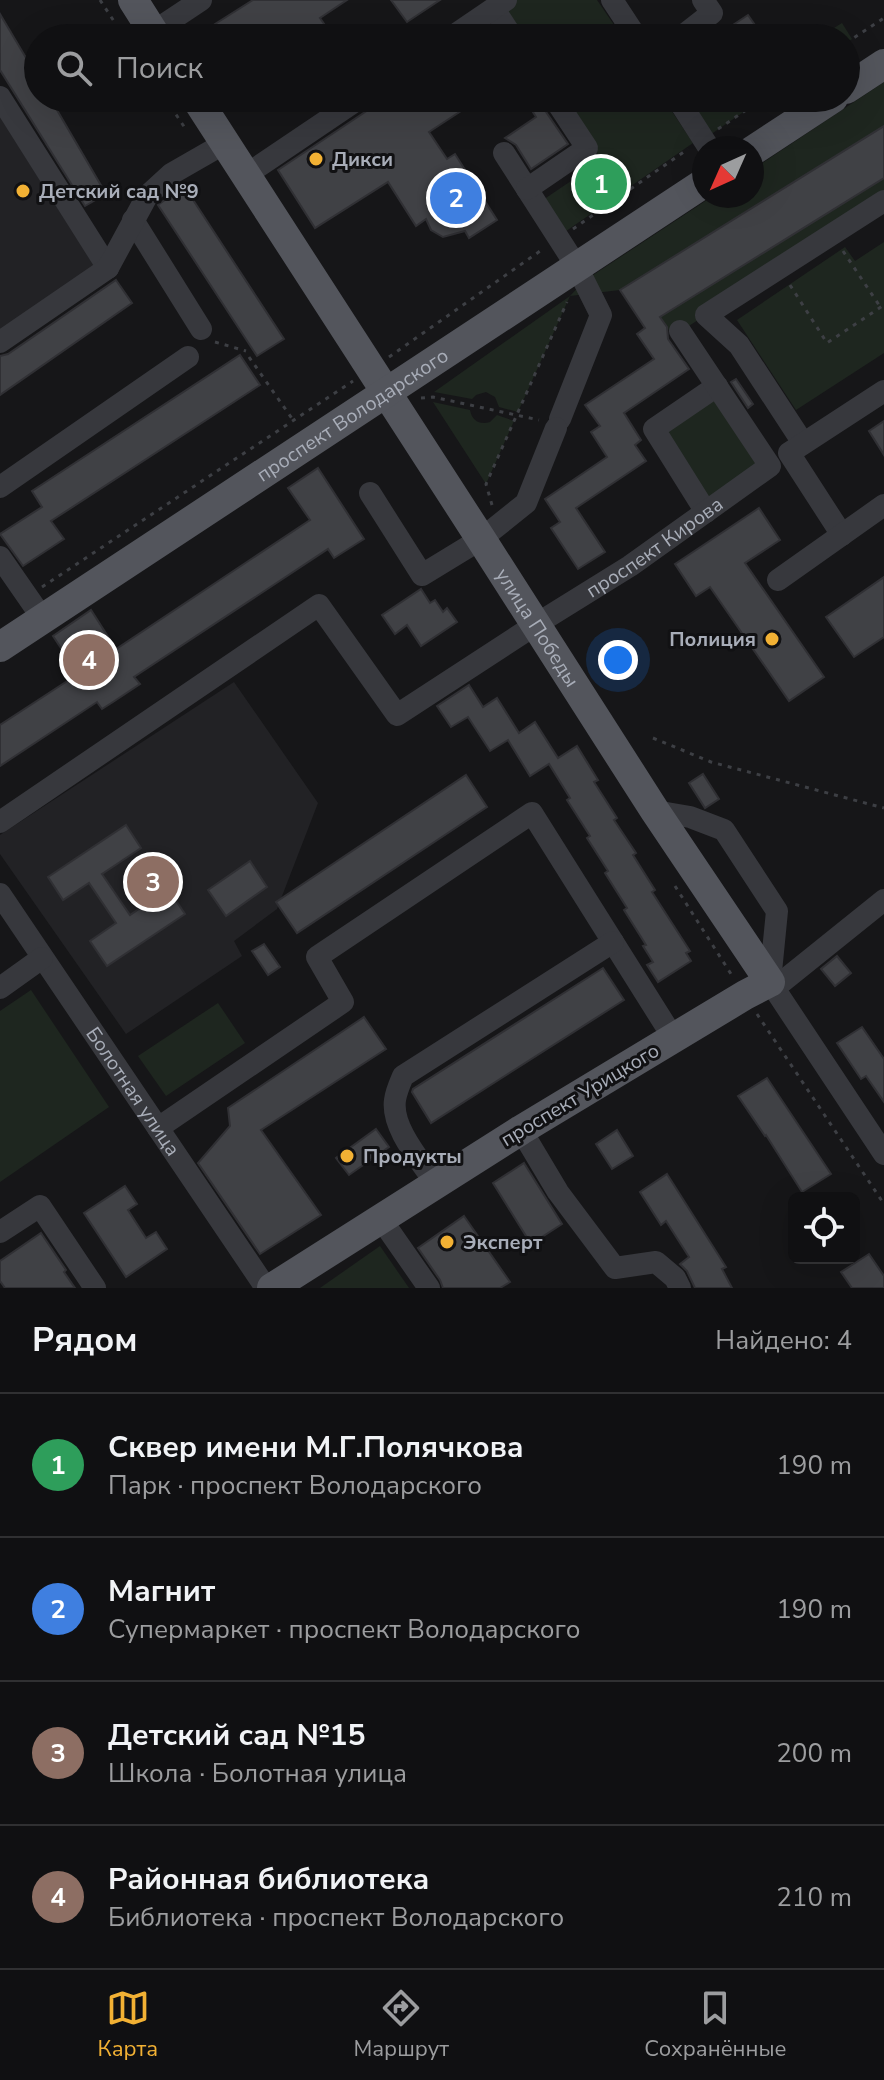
<!DOCTYPE html>
<html lang="ru">
<meta charset="utf-8">
<style>
:root{--surface:#101012;--page:#19191b;--text:#f1f3f6;--muted:#9c9d9f;--line:#303032;--accent:#f2b134}
body{margin:0;font-family:"Nunito Sans",sans-serif;background:var(--page);color:var(--text)}
.controls{position:absolute;right:24px;bottom:24px;display:grid;overflow:hidden;border-radius:12px;box-shadow:0 8px 32px #0002}
.controls button{width:72px;height:72px;display:grid;place-items:center;padding:0;border:0;border-bottom:2px solid var(--line);background:var(--surface);color:var(--text);font:40px sans-serif}
.compass{position:absolute;left:692px;top:136px;width:72px;height:72px;border-radius:50%;background:var(--surface);box-shadow:0 8px 32px #0002;rotate:225deg}
.you{position:absolute;left:618px;top:660px;width:28px;height:28px;margin:-20px;border:6px solid #fff;border-radius:50%;background:#1a73e8;box-shadow:0 0 0 12px #1a73e833}
.badge{display:grid;place-items:center;width:52px;height:52px;border-radius:50%;background:var(--accent);color:#fff;font-size:26px;font-weight:700}
.pin{position:absolute;translate:-50% -50%;border:4px solid #fff;box-shadow:0 2px 8px #0006}
.list{margin:0;padding:0;list-style:none}
h2{display:flex;justify-content:space-between;align-items:center;height:104px;margin:0;padding:0 32px;font-size:34px}
h2 small{font-size:26px;font-weight:400;color:var(--muted)}
.list li{display:grid;grid-template-columns:52px 1fr auto;gap:24px;align-items:center;box-sizing:border-box;height:144px;padding:0 32px;border-top:2px solid var(--line)}
.list b{display:block;font-size:30px;white-space:nowrap}
.list p{margin:0;font-size:26px;white-space:nowrap;color:var(--muted)}
.list em{font-size:26px;font-style:normal;color:var(--muted)}
.icon{flex:none;width:44px;height:44px;fill:none;stroke:currentColor;stroke-width:2;stroke-linecap:round;stroke-linejoin:round}
.map{position:relative;flex:none;width:884px;height:1288px;overflow:hidden}
.search{position:absolute;background:var(--surface);box-shadow:0 8px 32px #0002;left:24px;right:24px;top:24px;height:88px;display:flex;align-items:center;gap:20px;box-sizing:border-box;padding:0 28px;border-radius:44px;color:var(--muted);font-size:30px}
.sheet{height:680px;background:var(--surface)}
nav{display:flex;justify-content:space-around;align-items:center;box-sizing:border-box;height:112px;border-top:2px solid var(--line);background:var(--surface);font-size:22px;color:var(--muted)}
nav a{display:grid;justify-items:center;gap:4px}
nav .on{color:var(--accent)}
.map>svg:first-child{display:block}
</style>
<div class="map">
<svg width="884" height="1288" viewBox="0 0 884 1288">
<rect width="100%" height="100%" fill="#161618"/>
<g fill="#222225">
<path d="M 0,117 L 94,266 L 0,330 Z"/>
<path d="M 234,682 L 318,803 L 277,909 L 234,941 L 242,956 L 126,1034 L 0,854 L 0,835 Z"/>
</g>
<g fill="#1e261f">
<path d="M 517,0 L 597,0 L 623,38 L 520,38 L 501,10 Z"/>
<path d="M 842,23 L 852,39 L 846,43 L 846,38 L 818,38 Z"/>
<path d="M 884,82 L 884,126 L 620,290 L 570,296 L 518,412 L 499,407 L 495,397 L 486,392 L 476,395 L 472,399 L 434,392 L 570,296 L 584,281 L 713,196 L 752,196 L 752,170 Z"/>
<path d="M 560,98 L 663,98 L 693,143 L 559,236 L 537,204 L 602,160 Z"/>
<path d="M 677,98 L 764,98 L 704,139 Z"/>
<path d="M 884,178 L 884,201 L 681,331 L 677,342 L 660,317 Z"/>
<path d="M 884,242 L 884,353 L 796,410 L 737,320 L 845,247 L 855,261 Z"/>
<path d="M 717,386 L 770,466 L 706,512 L 654,429 Z"/>
<path d="M 433,402 L 470,410 C 472,421 480,425 490,422 L 497,415 L 514,421 L 486,484 Z"/>
<path d="M 31,990 L 109,1107 L 0,1182 L 0,1011 Z"/>
<path d="M 218,1003 L 245,1043 L 166,1096 L 138,1056 Z"/>
<path d="M 380,1246 L 409,1288 L 320,1288 Z"/>
</g>
<g fill="#404145" stroke="#303034" stroke-width="2">
<path d="M 253,0 L 347,0 L 320,18 L 334,38 L 224,38 L 215,24 Z"/>
<path d="M 391,0 L 440,0 L 407,22 Z"/>
<path d="M 0,14 L 38,78 L 38,98 L 50,98 L 106,194 L 85,206 L 0,70 Z"/>
<path d="M 748,15 L 764,38 L 713,38 Z"/>
<path d="M 374,98 L 452,98 L 461,111 L 429,132 L 447,159 L 455,154 L 497,220 L 469,238 L 465,231 L 443,237 L 431,230 L 426,219 L 416,226 L 388,182 L 315,228 L 278,170 L 368,110 L 372,105 Z"/>
<path d="M 537,98 L 540,98 L 542,106 L 568,144 L 531,169 L 516,145 L 505,138 L 536,117 L 528,104 Z"/>
<path d="M 884,126 L 884,178 L 660,317 L 667,327 L 668,339 L 689,369 L 624,413 L 641,440 L 635,445 L 646,461 L 576,508 L 605,552 L 578,569 L 551,528 L 560,522 L 545,499 L 607,457 L 591,432 L 600,426 L 585,405 L 654,359 L 637,334 L 645,328 L 620,290 Z"/>
<path d="M 184,186 L 284,339 L 257,356 L 158,205 Z"/>
<path d="M 116,280 L 132,303 L 0,395 L 0,356 L 8,354 Z"/>
<path d="M 240,355 L 260,385 L 51,521 L 64,539 L 23,566 L 0,534 L 42,507 L 32,491 Z"/>
<path d="M 736,379 L 753,404 L 748,408 L 731,382 Z"/>
<path d="M 884,421 L 884,455 L 869,431 Z"/>
<path d="M 318,468 L 364,539 L 334,558 L 328,549 L 134,677 L 140,684 L 113,702 L 102,709 L 97,702 L 0,766 L 0,725 L 78,674 L 53,636 L 91,610 L 116,649 L 310,520 L 288,488 Z"/>
<path d="M 759,508 L 780,540 L 745,563 L 824,677 L 789,701 L 710,587 L 696,596 L 675,564 Z"/>
<path d="M 884,577 L 884,637 L 854,657 L 826,617 Z"/>
<path d="M 421,589 L 430,603 L 435,600 L 443,612 L 447,608 L 457,622 L 421,646 L 407,625 L 395,634 L 382,615 Z"/>
<path d="M 469,685 L 483,707 L 497,698 L 519,733 L 535,722 L 558,758 L 577,746 L 598,780 L 594,782 L 617,818 L 614,820 L 636,853 L 633,855 L 655,890 L 652,892 L 690,951 L 686,953 L 691,961 L 658,982 L 647,965 L 653,962 L 643,946 L 646,945 L 624,910 L 627,908 L 605,873 L 608,871 L 587,838 L 590,836 L 567,800 L 570,798 L 549,764 L 530,776 L 508,740 L 490,751 L 468,717 L 451,727 L 437,706 Z"/>
<path d="M 703,774 L 719,799 L 705,808 L 689,783 Z"/>
<path d="M 466,775 L 487,807 L 297,933 L 276,902 Z"/>
<path d="M 126,825 L 141,848 L 102,874 L 130,915 L 168,889 L 185,914 L 107,966 L 90,941 L 116,923 L 89,883 L 63,900 L 48,877 Z"/>
<path d="M 250,861 L 267,887 L 226,916 L 208,890 Z"/>
<path d="M 264,944 L 280,967 L 268,975 L 252,951 Z"/>
<path d="M 837,956 L 851,973 L 835,986 L 821,969 Z"/>
<path d="M 603,968 L 624,1000 L 431,1123 L 412,1092 L 413,1089 Z"/>
<path d="M 364,1017 L 386,1049 L 261,1130 L 321,1215 L 260,1254 L 198,1163 L 230,1126 L 228,1108 Z"/>
<path d="M 862,1027 L 884,1059 L 884,1102 L 866,1076 L 861,1079 L 837,1043 Z"/>
<path d="M 767,1078 L 831,1174 L 802,1192 L 766,1135 L 765,1136 L 738,1096 Z"/>
<path d="M 376,1129 L 389,1147 L 349,1175 L 336,1158 Z"/>
<path d="M 617,1130 L 633,1156 L 612,1169 L 596,1144 Z"/>
<path d="M 524,1163 L 562,1224 L 531,1244 L 493,1183 Z"/>
<path d="M 667,1174 L 726,1267 L 722,1269 L 732,1288 L 695,1288 L 687,1271 L 680,1264 L 689,1257 L 666,1221 L 661,1225 L 640,1192 Z"/>
<path d="M 125,1186 L 137,1204 L 128,1210 L 146,1238 L 156,1232 L 167,1249 L 126,1277 L 84,1213 Z"/>
<path d="M 464,1216 L 510,1282 L 500,1288 L 443,1288 L 440,1280 L 418,1248 Z"/>
<path d="M 41,1233 L 66,1270 L 64,1272 L 75,1288 L 5,1288 L 0,1281 L 0,1261 Z"/>
<path d="M 869,1254 L 884,1276 L 884,1288 L 852,1288 L 841,1272 Z"/>
</g>
<g fill="none" stroke-linecap="round" stroke-linejoin="round">
<g stroke="#3d3f44" stroke-width="3" stroke-dasharray="4 6" stroke-linecap="butt">
<path d="M 100,0 L 125,38"/>
<path d="M 564,25 L 567,31"/>
<path d="M 846,43 L 884,18"/>
<path d="M 165,98 L 187,131"/>
<path d="M 718,129 L 764,98"/>
<path d="M 573,229 L 688,149"/>
<path d="M 843,251 L 881,308"/>
<path d="M 790,285 L 827,343 L 884,305"/>
<path d="M 215,342 L 246,351"/>
<path d="M 249,357 L 293,420"/>
<path d="M 389,357 L 543,249"/>
<path d="M 421,398 L 433,397 L 539,420"/>
<path d="M 492,505 L 486,484 L 567,302"/>
<path d="M 42,587 L 353,381"/>
<path d="M 653,738 L 711,762 L 884,808"/>
<path d="M 675,886 L 731,974"/>
<path d="M 757,1014 L 884,1204"/>
</g>
<g stroke="#37383d" stroke-width="22">
<path d="M 612,0 L 637,38"/>
<path d="M 498,15 L 513,38"/>
<path d="M 153,32 L 201,0"/>
<path d="M 450,38 L 506,0"/>
<path d="M 680,38 L 712,13 L 703,0"/>
<path d="M 0,97 L 108,268"/>
<path d="M 677,98 L 709,148"/>
<path d="M 504,153 L 577,267 L 601,315 L 560,419"/>
<path d="M 246,175 L 360,98"/>
<path d="M 527,189 L 587,148 L 554,98"/>
<path d="M 133,220 L 201,329"/>
<path d="M 0,342 L 108,268 L 147,196 L 171,174 L 225,143"/>
<path d="M 803,443 L 739,345 L 706,315 L 884,201"/>
<path d="M 0,487 L 188,357"/>
<path d="M 370,493 L 422,575 L 481,539 L 526,503 L 556,428"/>
<path d="M 706,512 L 654,429 L 717,386"/>
<path d="M 842,535 L 789,453 L 884,391"/>
<path d="M 0,557 L 43,619"/>
<path d="M 778,580 L 884,505"/>
<path d="M 655,811 L 690,817 L 724,830 L 777,911 L 770,982"/>
<path id="s1" d="M 0,822 L 319,605 L 397,715 L 535,625 L 630,566 L 770,466 L 680,331"/>
<path id="s2" d="M 0,894 L 266,1288"/>
<path d="M 770,982 L 884,1154"/>
<path d="M 770,982 L 782,982 L 884,900"/>
<path d="M 0,988 L 42,958"/>
<path d="M 158,1128 L 343,1002 L 317,957 L 532,813 L 674,1039"/>
<path d="M 521,1130 L 558,1192 L 615,1268 L 656,1262 L 675,1278 L 680,1288"/>
<path d="M 436,1184 C 421,1161 391,1128 395,1100 C 396,1092 400,1083 403,1076 L 613,942"/>
<path d="M 381,1219 L 429,1288"/>
<path d="M 0,1232 L 40,1206 L 95,1288"/>
</g>
<g stroke="#53555c" stroke-width="30">
<path d="M 133,0 L 157,38"/>
<path d="M 846,89 L 884,64"/>
<path id="s3" d="M 196,98 L 481,539 L 655,811 L 770,982 L 745,995 L 521,1130 L 272,1288"/>
<path d="M 752,151 L 833,98"/>
<path id="s4" d="M 0,647 L 704,183"/>
</g>
</g>
<g fill="#f2b134" stroke="#111113" stroke-width="3">
<circle cx="316" cy="159" r="8"/>
<circle cx="23" cy="191" r="8"/>
<circle cx="772" cy="639" r="8"/>
<circle cx="347" cy="1156" r="8"/>
<circle cx="447" cy="1242" r="8"/>
</g>
<g text-anchor="middle" dominant-baseline="central" stroke-width="6" stroke-linejoin="round" paint-order="stroke">
<g font-size="20" font-weight="bold" fill="#a8adb8" stroke="#111113" text-anchor="start">
<text x="332" y="159">Дикси</text>
<text x="39" y="191">Детский сад №9</text>
<text x="756" y="639" text-anchor="end">Полиция</text>
<text x="363" y="1156">Продукты</text>
<text x="463" y="1242">Эксперт</text>
</g>
<g font-size="20" fill="#a8adb8" stroke="#111113">
<text stroke="none"><textPath href="#s4" startOffset="422">проспект Володарского</textPath></text>
<text stroke="none"><textPath href="#s1" startOffset="828">проспект Кирова</textPath></text>
<text stroke="none"><textPath href="#s3" startOffset="630">улица Победы</textPath></text>
<text stroke="none"><textPath href="#s2" startOffset="238">Болотная улица</textPath></text>
<text transform="translate(580 1095) rotate(-31)">проспект Урицкого</text>
</g>
</g>
</svg>
<div class="controls">
<button><svg class="icon" aria-label="locate" viewBox="0 0 24 24"><circle cx="12" cy="12" r="6"/><path d="M12 2v4M12 18v4M2 12h4M18 12h4"/></svg></button>
</div>
<svg class="compass" viewBox="-18 -18 36 36"><path d="M0-13l5 13h-10z" fill="#e53935"/><path d="M0 13l5-13h-10z" fill="#9c9d9f"/></svg>
<div class="you"></div>
<div class="pin badge" style="left:601px;top:184px;background:#2e9e5b">1</div>
<div class="pin badge" style="left:456px;top:198px;background:#3f7fe0">2</div>
<div class="pin badge" style="left:153px;top:882px;background:#8d6e63">3</div>
<div class="pin badge" style="left:89px;top:660px;background:#8d6e63">4</div>
<div class="search"><svg class="icon" aria-label="search" viewBox="0 0 24 24"><circle cx="10" cy="10" r="6"/><path d="M15 15l6 6"/></svg>Поиск</div>
</div>
<section class="sheet">
<h2>Рядом<small>Найдено: 4</small></h2>
<ul class="list">
<li><span class="badge" style="background:#2e9e5b">1</span><div><b>Сквер имени М.Г.Полячкова</b><p>Парк · проспект Володарского</p></div><em>190 m</em></li>
<li><span class="badge" style="background:#3f7fe0">2</span><div><b>Магнит</b><p>Супермаркет · проспект Володарского</p></div><em>190 m</em></li>
<li><span class="badge" style="background:#8d6e63">3</span><div><b>Детский сад №15</b><p>Школа · Болотная улица</p></div><em>200 m</em></li>
<li><span class="badge" style="background:#8d6e63">4</span><div><b>Районная библиотека</b><p>Библиотека · проспект Володарского</p></div><em>210 m</em></li>
</ul>
</section>
<nav>
<a class="on"><svg class="icon" aria-label="map" viewBox="0 0 24 24"><path d="M3 6l6-2 6 2 6-2v14l-6 2-6-2-6 2zM9 4v14M15 6v14"/></svg>Карта</a>
<a><svg class="icon" aria-label="directions" viewBox="0 0 24 24"><path d="M12 3l9 9-9 9-9-9zM9 14v-3h6M13 9l2 2-2 2"/></svg>Маршрут</a>
<a><svg class="icon" aria-label="saved" viewBox="0 0 24 24"><path d="M7 4h10v16l-5-4-5 4z"/></svg>Сохранённые</a>
</nav>
